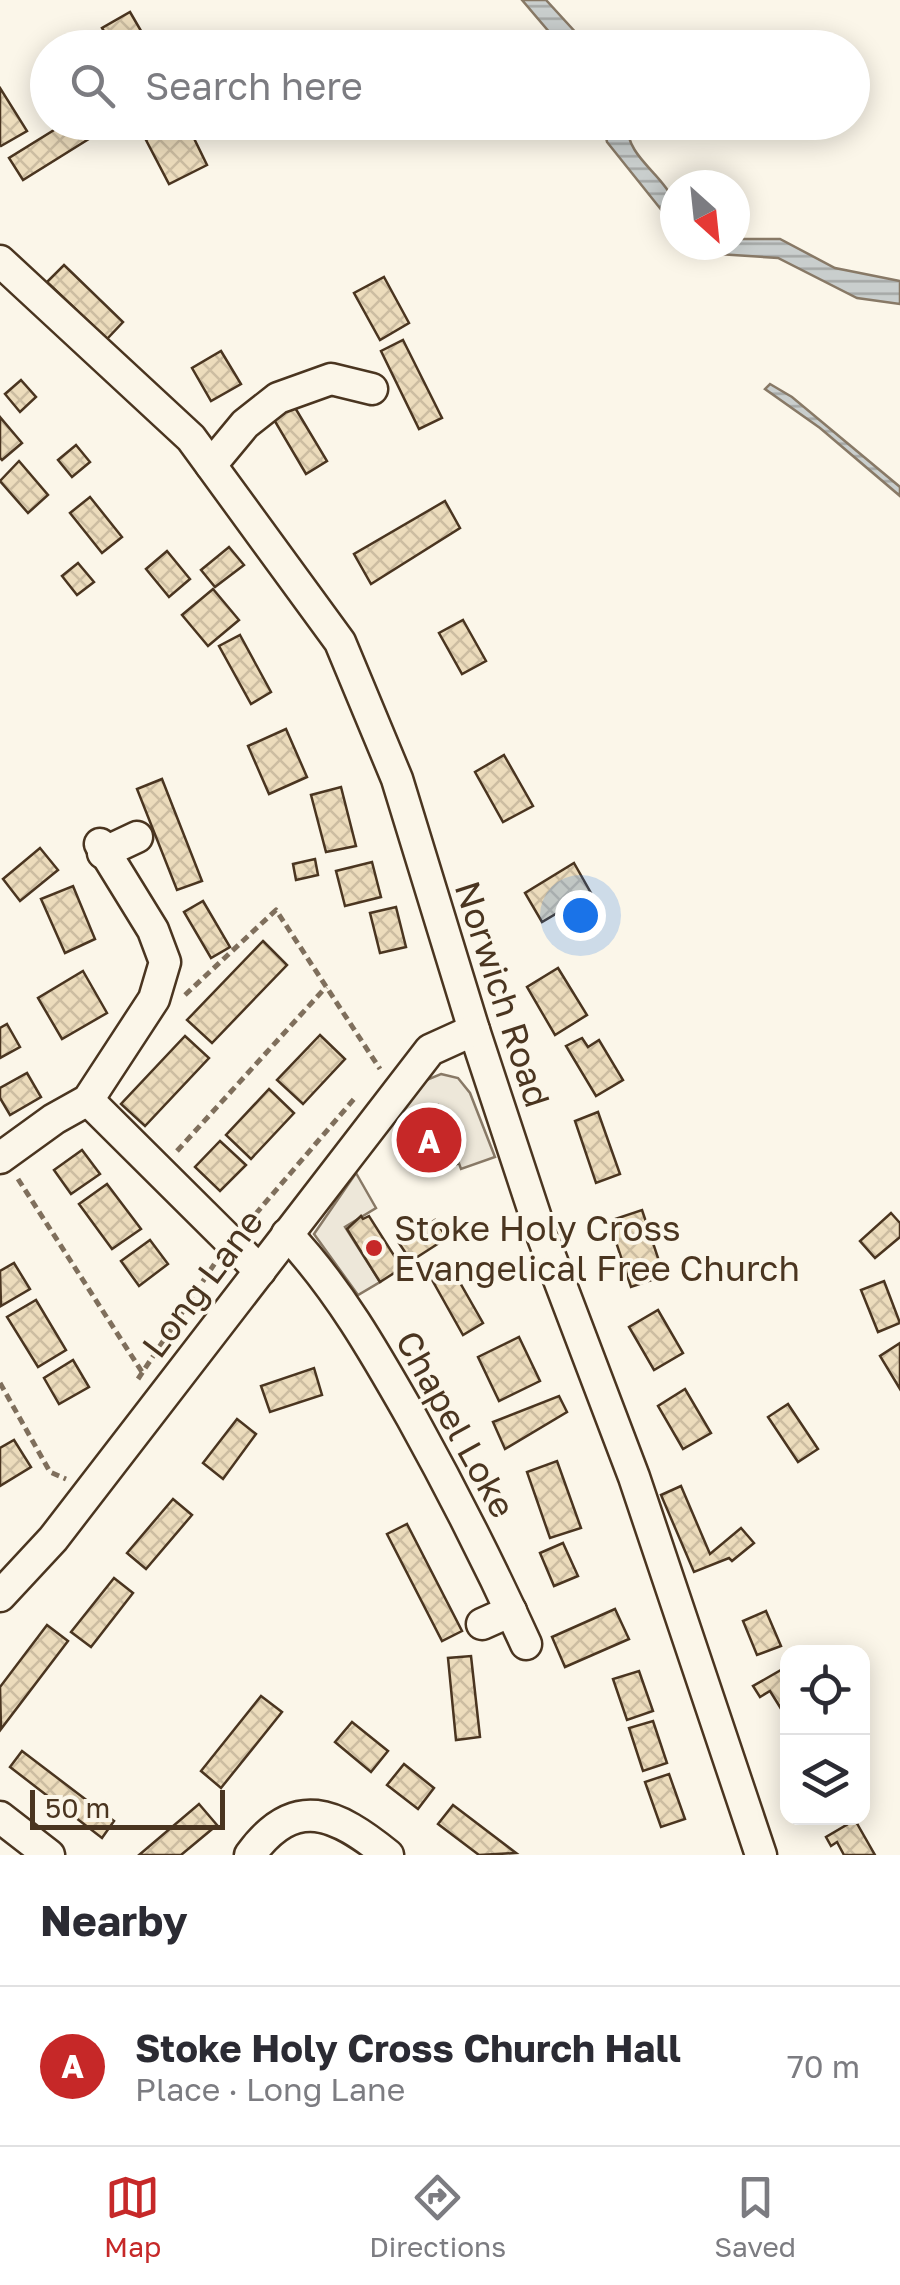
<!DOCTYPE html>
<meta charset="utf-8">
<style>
:root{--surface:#fff;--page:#f2f2f3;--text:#2b2b33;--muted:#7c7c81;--line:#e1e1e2;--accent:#c62828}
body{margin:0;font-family:"Golos Text",sans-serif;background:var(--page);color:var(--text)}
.controls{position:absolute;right:30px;bottom:30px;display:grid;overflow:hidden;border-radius:20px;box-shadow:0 5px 25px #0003}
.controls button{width:90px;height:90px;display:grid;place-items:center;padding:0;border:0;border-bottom:2px solid var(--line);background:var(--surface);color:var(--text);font:50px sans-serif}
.compass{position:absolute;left:660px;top:170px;width:90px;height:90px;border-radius:50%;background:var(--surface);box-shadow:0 5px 25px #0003;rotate:153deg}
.scale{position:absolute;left:30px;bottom:25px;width:195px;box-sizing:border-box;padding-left:10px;border:5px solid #4a3520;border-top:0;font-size:28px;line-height:35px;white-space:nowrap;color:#4a3520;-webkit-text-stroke:8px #fbf6e9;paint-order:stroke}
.you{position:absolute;left:580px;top:915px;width:35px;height:35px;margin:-25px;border:8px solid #fff;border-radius:50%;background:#1a73e8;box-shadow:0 0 0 15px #1a73e833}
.badge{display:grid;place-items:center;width:65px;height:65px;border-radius:50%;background:var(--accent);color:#fff;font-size:32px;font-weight:700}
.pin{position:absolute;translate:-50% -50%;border:5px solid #fff;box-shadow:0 2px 10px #0006}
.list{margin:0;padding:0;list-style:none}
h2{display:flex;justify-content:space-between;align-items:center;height:130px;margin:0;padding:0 40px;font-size:42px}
h2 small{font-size:32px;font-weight:400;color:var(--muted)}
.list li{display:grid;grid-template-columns:65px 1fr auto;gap:30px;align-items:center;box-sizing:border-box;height:160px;padding:0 40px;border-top:2px solid var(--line)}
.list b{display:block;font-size:38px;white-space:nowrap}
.list p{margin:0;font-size:32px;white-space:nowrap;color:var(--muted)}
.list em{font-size:32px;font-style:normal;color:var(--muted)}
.icon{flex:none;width:55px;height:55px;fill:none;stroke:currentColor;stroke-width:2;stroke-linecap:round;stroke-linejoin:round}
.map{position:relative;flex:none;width:900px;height:1855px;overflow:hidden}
.search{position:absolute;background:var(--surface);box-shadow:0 5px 25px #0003;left:30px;right:30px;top:30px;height:110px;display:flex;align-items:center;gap:25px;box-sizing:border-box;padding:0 35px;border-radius:55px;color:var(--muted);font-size:38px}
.sheet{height:290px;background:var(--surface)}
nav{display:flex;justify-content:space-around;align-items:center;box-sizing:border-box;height:140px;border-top:2px solid var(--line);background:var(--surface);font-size:28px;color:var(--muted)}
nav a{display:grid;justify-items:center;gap:5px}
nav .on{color:var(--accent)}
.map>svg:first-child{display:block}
</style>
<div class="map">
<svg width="900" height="1855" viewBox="0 0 900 1855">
<defs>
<pattern id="water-rules" width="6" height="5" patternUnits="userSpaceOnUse" patternTransform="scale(2.5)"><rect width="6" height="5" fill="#c9cecd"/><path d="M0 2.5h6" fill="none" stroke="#a5a8a6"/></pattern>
<pattern id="building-cross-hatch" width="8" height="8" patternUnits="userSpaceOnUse" patternTransform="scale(2.5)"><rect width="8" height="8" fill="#ecdcbc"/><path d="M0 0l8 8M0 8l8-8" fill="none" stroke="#ccbda1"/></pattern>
</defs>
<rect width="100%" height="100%" fill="#fbf6e9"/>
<g fill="#ede7d9" stroke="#887966" stroke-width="2.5">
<path d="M 441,1074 L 458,1078 L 470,1093 L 495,1157 L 461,1169 L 438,1105 L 400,1119 L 397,1113 L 424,1081 Z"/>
<path d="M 356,1173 L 376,1208 L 345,1227 L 380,1282 L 358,1295 L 314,1234 Z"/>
</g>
<g fill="url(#water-rules)" stroke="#887966" stroke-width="2.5">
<path d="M 522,0 L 546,0 L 589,47 L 562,47 Z"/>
<path d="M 603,123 L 627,123 C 626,157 662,173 674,201 C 677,208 675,220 675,227 L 607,142 Z"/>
<path d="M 735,239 L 780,239 L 835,268 L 900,281 L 900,304 L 857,298 L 778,258 L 718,254 L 699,245 L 735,245 Z"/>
<path d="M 770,384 L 792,397 L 900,487 L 900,496 L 820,428 L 765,389 Z"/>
</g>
<g fill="url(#building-cross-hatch)" stroke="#4a3520" stroke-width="2.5">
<path d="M 130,12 L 151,48 L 114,48 L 102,28 Z"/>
<path d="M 0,88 L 27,131 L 1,146 L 0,145 Z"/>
<path d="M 67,122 L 116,122 L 23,180 L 9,158 Z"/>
<path d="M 180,122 L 186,122 L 207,165 L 169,184 L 146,140 Z"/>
<path d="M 64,265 L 123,322 L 107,339 L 47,282 Z"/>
<path d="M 384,277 L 409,323 L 380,340 L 354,293 Z"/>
<path d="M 403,340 L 442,418 L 419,429 L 381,351 Z"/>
<path d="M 221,351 L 241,384 L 211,401 L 192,368 Z"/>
<path d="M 21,380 L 36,397 L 20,412 L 5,394 Z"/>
<path d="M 294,406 L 327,461 L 306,474 L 273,418 Z"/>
<path d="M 0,417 L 22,443 L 2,460 L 0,458 Z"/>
<path d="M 76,445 L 90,462 L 72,477 L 58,460 Z"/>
<path d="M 19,461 L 48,495 L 28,513 L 0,481 Z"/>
<path d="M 90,497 L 122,537 L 102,553 L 70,513 Z"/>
<path d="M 445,501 L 460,528 L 371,584 L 354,554 Z"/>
<path d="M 229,547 L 244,565 L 215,587 L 201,570 Z"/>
<path d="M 167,551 L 190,579 L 169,597 L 146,569 Z"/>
<path d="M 78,563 L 94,582 L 77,595 L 62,576 Z"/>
<path d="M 213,589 L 239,620 L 208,646 L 182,615 Z"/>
<path d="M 463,620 L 486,661 L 462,674 L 439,633 Z"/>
<path d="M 240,635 L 271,692 L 251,704 L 219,646 Z"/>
<path d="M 286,729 L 307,777 L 269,794 L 248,746 Z"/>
<path d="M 504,755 L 533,806 L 503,822 L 475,772 Z"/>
<path d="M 162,779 L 202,881 L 177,890 L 137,789 Z"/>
<path d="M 341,787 L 356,846 L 326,852 L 311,795 Z"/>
<path d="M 40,848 L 58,870 L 20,901 L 3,879 Z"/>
<path d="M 315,859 L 318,875 L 296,880 L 293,864 Z"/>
<path d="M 372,862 L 381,897 L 345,906 L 336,871 Z"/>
<path d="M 574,863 L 591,893 L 542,922 L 525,893 Z"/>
<path d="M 73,886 L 95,939 L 65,953 L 41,899 Z"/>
<path d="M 203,901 L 230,947 L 211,958 L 184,912 Z"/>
<path d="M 396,907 L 406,947 L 380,953 L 370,913 Z"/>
<path d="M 263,941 L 287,965 L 212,1043 L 187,1020 Z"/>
<path d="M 558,968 L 587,1015 L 555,1035 L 527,987 Z"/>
<path d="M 83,971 L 107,1013 L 62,1039 L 38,998 Z"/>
<path d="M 7,1024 L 20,1047 L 0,1058 L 0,1028 Z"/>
<path d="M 320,1035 L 345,1059 L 303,1104 L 277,1080 Z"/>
<path d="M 185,1036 L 209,1058 L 145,1126 L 121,1104 Z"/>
<path d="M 582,1038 L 588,1047 L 599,1040 L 623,1080 L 596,1096 L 566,1046 Z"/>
<path d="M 27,1073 L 41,1097 L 10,1115 L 0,1098 L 0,1088 Z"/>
<path d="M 269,1089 L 294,1113 L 251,1159 L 226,1135 Z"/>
<path d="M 436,1108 L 457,1164 L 433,1173 L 429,1162 L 419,1165 L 403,1121 Z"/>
<path d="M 598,1112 L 620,1174 L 596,1183 L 575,1121 Z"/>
<path d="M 220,1141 L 246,1165 L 220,1191 L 195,1167 Z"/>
<path d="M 82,1150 L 100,1174 L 71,1194 L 54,1170 Z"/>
<path d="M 107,1184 L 141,1229 L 112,1249 L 79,1204 Z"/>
<path d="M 642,1210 L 664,1276 L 631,1287 L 609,1221 Z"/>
<path d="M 891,1213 L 900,1223 L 900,1237 L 875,1258 L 860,1241 Z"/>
<path d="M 361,1216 L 363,1219 L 369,1216 L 402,1268 L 380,1282 L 347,1229 Z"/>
<path d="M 435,1220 L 447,1238 L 411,1261 L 399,1243 Z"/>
<path d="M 150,1240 L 168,1264 L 139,1286 L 121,1261 Z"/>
<path d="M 14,1263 L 30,1289 L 1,1306 L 0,1271 Z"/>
<path d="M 451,1267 L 483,1323 L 463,1335 L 431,1278 Z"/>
<path d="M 884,1281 L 900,1323 L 878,1332 L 861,1290 Z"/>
<path d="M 36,1300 L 66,1350 L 38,1367 L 7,1317 Z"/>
<path d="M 658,1310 L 683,1353 L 654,1370 L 629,1327 Z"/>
<path d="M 519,1337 L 540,1381 L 499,1401 L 478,1357 Z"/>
<path d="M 900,1343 L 900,1389 L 880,1356 Z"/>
<path d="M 73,1360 L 89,1387 L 59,1404 L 44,1378 Z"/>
<path d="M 314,1368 L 322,1395 L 270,1412 L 261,1386 Z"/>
<path d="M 685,1389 L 711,1433 L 683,1449 L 658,1406 Z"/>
<path d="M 559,1396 L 567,1412 L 505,1449 L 493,1422 Z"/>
<path d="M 788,1404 L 818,1449 L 798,1462 L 768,1417 Z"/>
<path d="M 237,1419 L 256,1434 L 223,1479 L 203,1463 Z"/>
<path d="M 14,1440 L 31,1467 L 0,1486 L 0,1448 Z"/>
<path d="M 557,1461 L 581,1528 L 550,1538 L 527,1472 Z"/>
<path d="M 681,1486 L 710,1554 L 741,1528 L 754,1543 L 732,1561 L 729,1558 L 694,1572 L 661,1495 Z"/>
<path d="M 173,1499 L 192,1515 L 146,1569 L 127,1553 Z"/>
<path d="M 407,1524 L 462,1631 L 442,1641 L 387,1534 Z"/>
<path d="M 563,1543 L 578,1576 L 554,1586 L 540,1553 Z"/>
<path d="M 114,1578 L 133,1593 L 91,1647 L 71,1632 Z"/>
<path d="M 615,1609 L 629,1639 L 565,1667 L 552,1637 Z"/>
<path d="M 766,1611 L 781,1646 L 757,1655 L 743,1621 Z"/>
<path d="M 47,1625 L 68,1641 L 1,1729 L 0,1687 Z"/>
<path d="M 471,1656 L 480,1737 L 456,1740 L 448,1658 Z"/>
<path d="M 788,1666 L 788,1720 L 770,1691 L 760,1697 L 753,1686 Z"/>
<path d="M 639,1671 L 653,1711 L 627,1720 L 613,1679 Z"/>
<path d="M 261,1696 L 282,1712 L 221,1788 L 201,1771 Z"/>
<path d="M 653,1721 L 667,1763 L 643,1771 L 629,1728 Z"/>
<path d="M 352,1722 L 388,1751 L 371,1772 L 335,1742 Z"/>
<path d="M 22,1751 L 114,1821 L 102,1838 L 10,1767 Z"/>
<path d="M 404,1764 L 434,1788 L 418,1809 L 387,1785 Z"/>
<path d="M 669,1774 L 685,1819 L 661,1827 L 645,1782 Z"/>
<path d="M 199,1804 L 217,1825 L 181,1855 L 139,1855 Z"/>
<path d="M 453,1805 L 516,1853 L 479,1855 L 438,1824 Z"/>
<path d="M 855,1820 L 875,1855 L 844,1855 L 837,1842 L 831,1846 L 826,1837 Z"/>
</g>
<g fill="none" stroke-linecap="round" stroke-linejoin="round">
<g stroke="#4a3520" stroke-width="35">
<g id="minor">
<path d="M 0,261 L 191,438 L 340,642 L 397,779 L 474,1030 L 539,1227 L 634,1477 L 761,1855"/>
<path d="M 211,465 L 245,424 L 278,398 L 331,379 L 372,389"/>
<path d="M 103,853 L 137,837"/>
<path d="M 88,1100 L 260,1271"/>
<path d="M 0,1158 L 54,1119 L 88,1100 L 154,999 L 165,962 L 153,930 L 100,844"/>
<path d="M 287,1234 C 338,1288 375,1353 412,1418 C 453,1492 491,1567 526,1644"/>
<path d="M 0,1596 L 53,1539 L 430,1050 L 474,1030"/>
<path d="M 482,1624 L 511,1611"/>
<path d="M 0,1817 L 49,1855"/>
<path d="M 250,1855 C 295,1793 336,1813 388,1855"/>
</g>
</g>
<g stroke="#7f6f5c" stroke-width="5" stroke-dasharray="8 5" stroke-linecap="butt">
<path d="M 185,995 L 276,910 L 380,1069"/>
<path d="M 177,1151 L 326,987"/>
<path d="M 18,1179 L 142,1372"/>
<path d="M 247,1224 L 354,1099"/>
<path d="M 138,1379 L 215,1263"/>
<path d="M 0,1383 L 50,1472 L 66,1479"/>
</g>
<use href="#minor" stroke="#fbf6e9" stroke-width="30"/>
</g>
<circle fill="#c62828" stroke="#fbf6e9" stroke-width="4" cx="374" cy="1248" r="10"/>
<g text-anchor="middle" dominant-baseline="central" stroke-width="8" stroke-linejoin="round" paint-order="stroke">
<g font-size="35" fill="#4a3520" stroke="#fbf6e9">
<text transform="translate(503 994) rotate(72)">Norwich Road</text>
<text transform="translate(202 1283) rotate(-53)">Long Lane</text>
<text transform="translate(456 1424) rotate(61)">Chapel Loke</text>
</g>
<g font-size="35" fill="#4a3520" stroke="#fbf6e9" text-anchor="start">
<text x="394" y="1228">Stoke Holy Cross<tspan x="394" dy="40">Evangelical Free Church</tspan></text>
</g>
</g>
</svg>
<div class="controls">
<button><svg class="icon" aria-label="locate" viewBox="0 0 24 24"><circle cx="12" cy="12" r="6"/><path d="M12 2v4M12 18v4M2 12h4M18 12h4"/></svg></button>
<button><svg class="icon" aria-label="layers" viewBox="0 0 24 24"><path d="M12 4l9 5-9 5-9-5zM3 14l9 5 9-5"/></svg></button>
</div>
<svg class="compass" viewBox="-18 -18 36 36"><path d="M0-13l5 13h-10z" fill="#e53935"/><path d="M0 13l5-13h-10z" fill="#7c7c81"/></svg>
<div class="scale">50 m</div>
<div class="you"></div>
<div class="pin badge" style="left:429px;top:1140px">A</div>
<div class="search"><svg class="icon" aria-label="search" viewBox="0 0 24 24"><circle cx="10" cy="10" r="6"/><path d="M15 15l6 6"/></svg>Search here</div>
</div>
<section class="sheet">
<h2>Nearby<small></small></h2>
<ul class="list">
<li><span class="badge">A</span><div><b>Stoke Holy Cross Church Hall</b><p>Place · Long Lane</p></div><em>70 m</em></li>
</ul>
</section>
<nav>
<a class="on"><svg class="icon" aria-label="map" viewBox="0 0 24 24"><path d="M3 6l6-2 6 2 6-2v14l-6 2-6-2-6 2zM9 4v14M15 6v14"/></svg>Map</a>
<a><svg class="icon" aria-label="directions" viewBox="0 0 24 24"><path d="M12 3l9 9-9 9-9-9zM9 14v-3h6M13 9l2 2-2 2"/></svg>Directions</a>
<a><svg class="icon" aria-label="saved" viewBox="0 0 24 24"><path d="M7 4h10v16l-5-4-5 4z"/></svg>Saved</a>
</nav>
